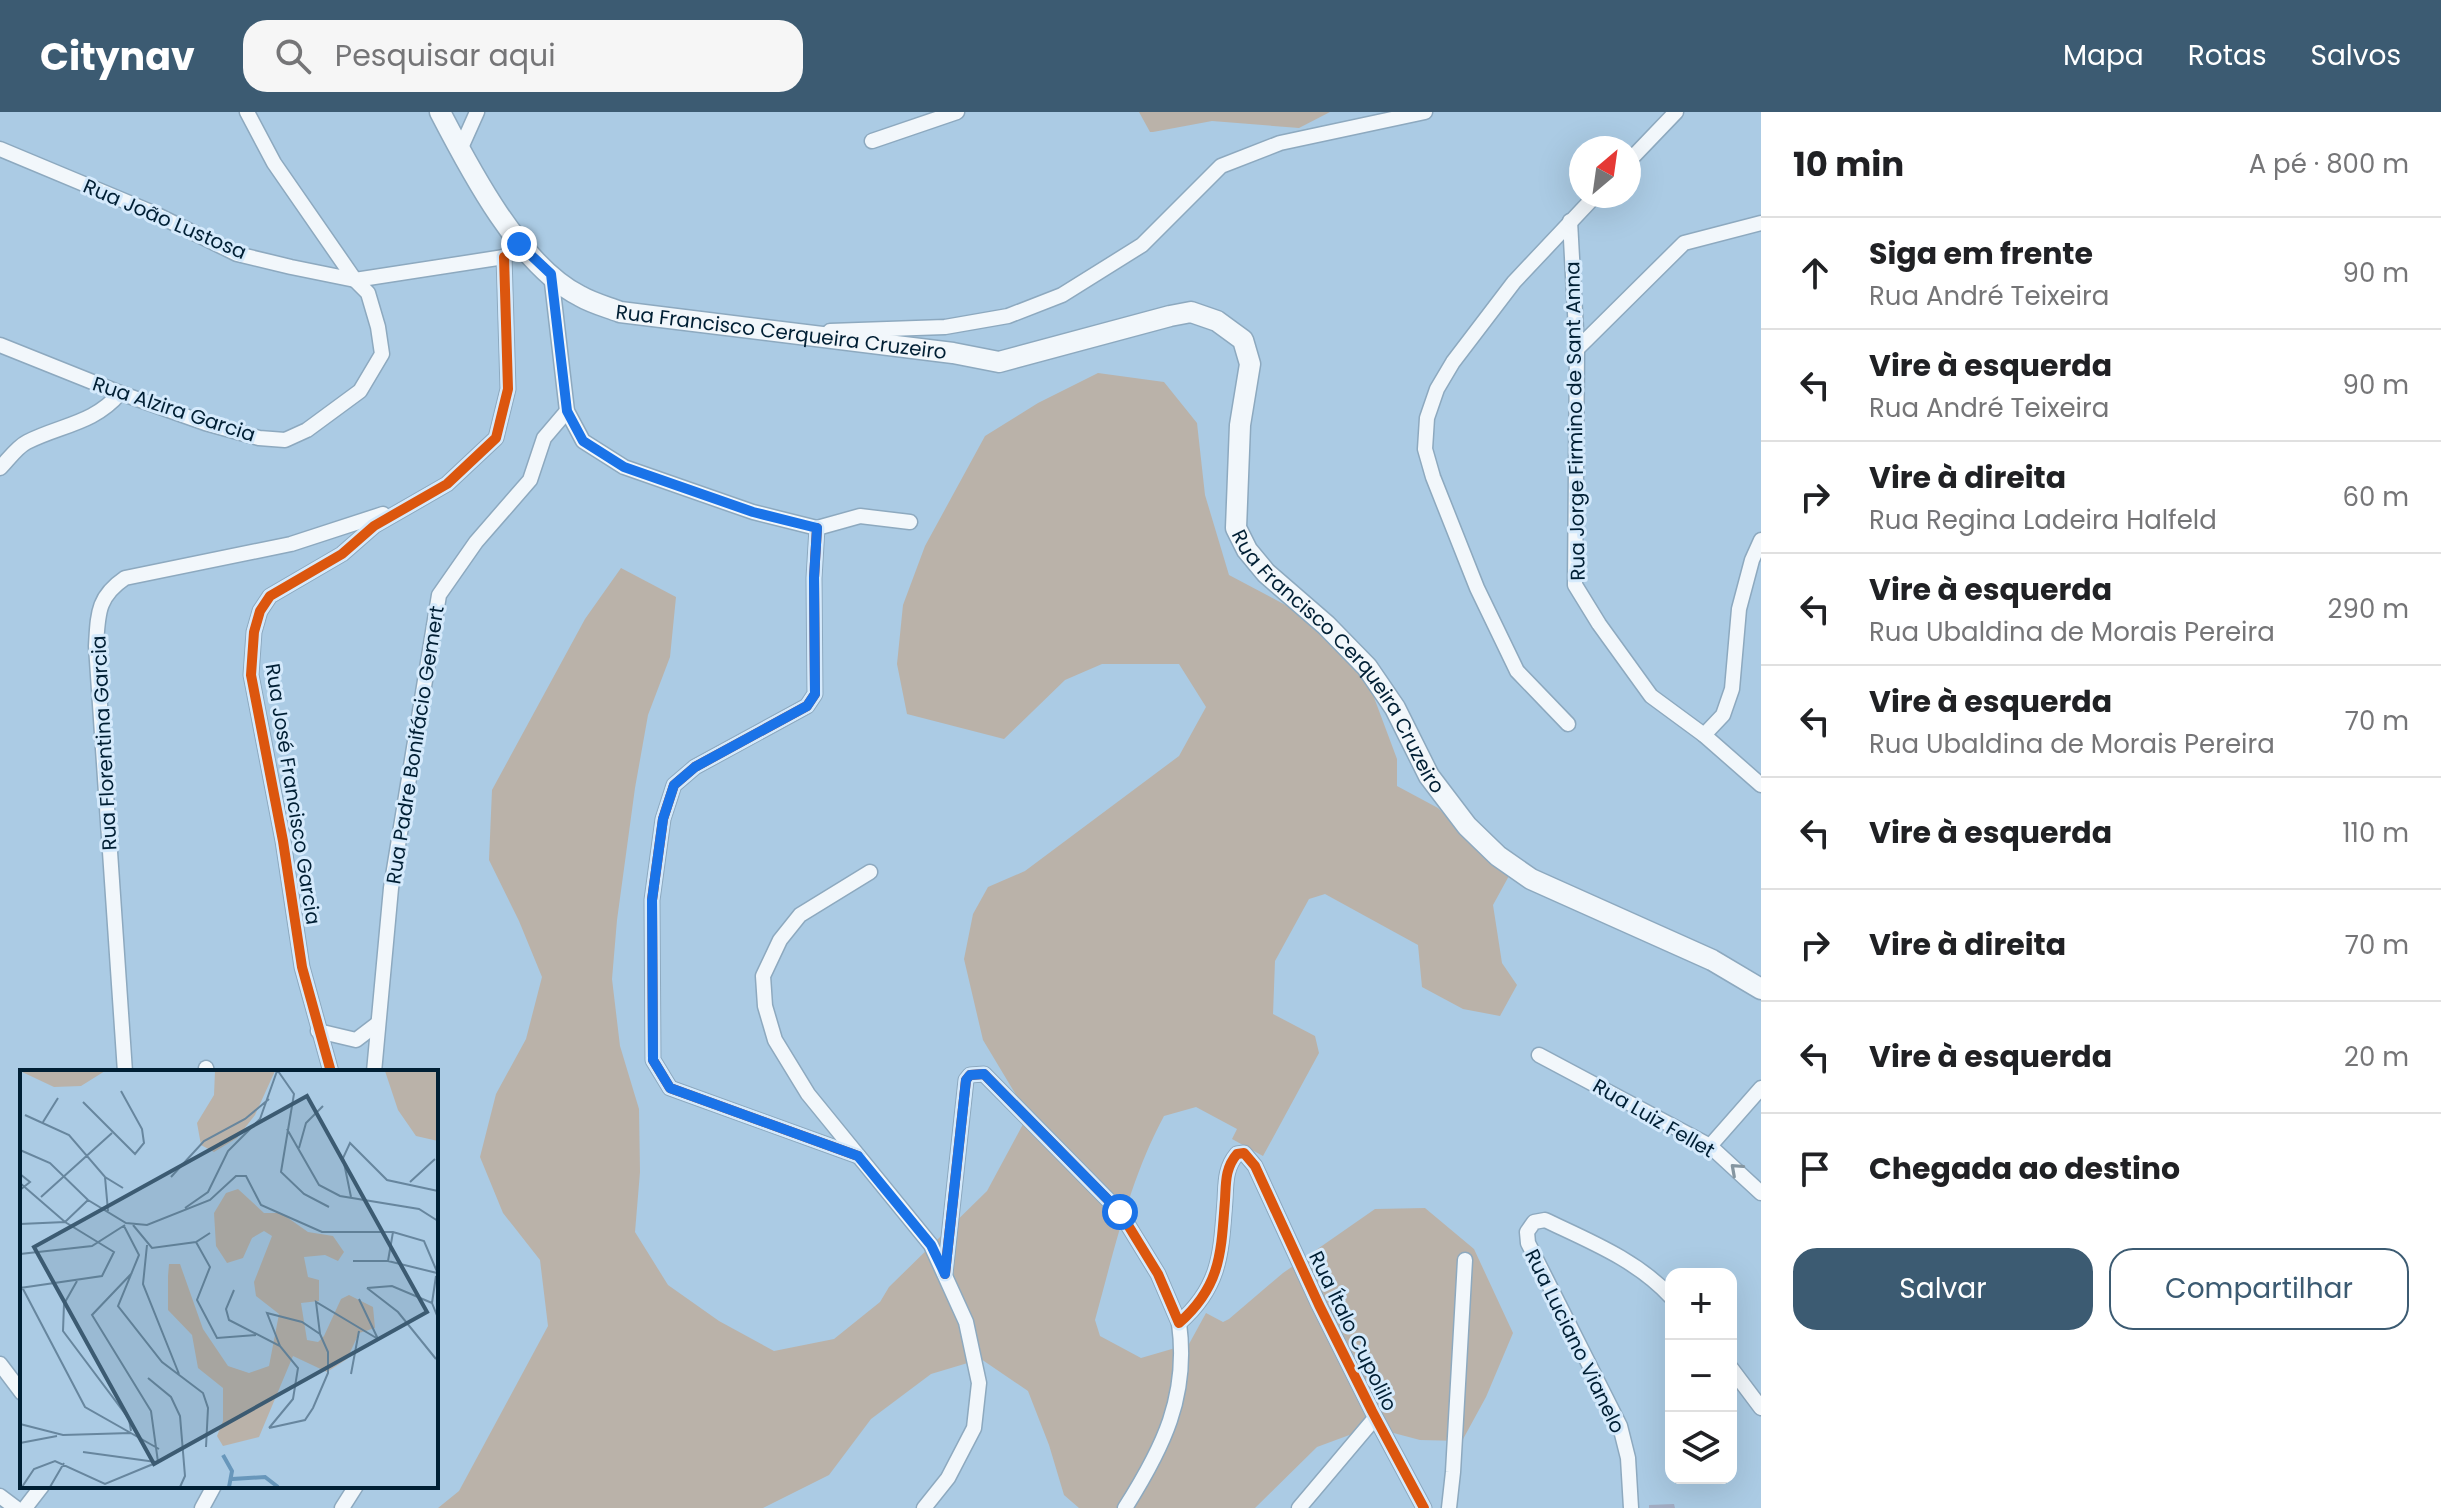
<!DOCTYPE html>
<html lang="pt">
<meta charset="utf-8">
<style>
:root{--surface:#fff;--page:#f6f6f6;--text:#202124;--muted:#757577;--line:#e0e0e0;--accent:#3c5b72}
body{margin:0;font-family:Poppins,sans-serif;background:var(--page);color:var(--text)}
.controls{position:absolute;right:24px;bottom:24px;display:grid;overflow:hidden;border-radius:16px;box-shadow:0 8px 32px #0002}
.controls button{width:72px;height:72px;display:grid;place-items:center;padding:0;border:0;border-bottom:2px solid var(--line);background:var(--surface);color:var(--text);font:40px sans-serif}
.compass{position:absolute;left:1569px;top:24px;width:72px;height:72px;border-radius:50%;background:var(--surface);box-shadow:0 8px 32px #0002;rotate:29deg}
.stop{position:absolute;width:24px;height:24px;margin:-18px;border:6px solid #1a73e8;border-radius:50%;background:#fff}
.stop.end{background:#1a73e8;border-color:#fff;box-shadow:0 2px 8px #0008}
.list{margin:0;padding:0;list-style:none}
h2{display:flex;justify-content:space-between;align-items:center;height:104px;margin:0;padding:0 32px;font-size:34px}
h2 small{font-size:26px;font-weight:400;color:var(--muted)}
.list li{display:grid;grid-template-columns:52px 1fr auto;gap:24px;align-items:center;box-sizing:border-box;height:112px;padding:0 32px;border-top:2px solid var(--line)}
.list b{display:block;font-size:30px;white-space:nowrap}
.list p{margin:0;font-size:26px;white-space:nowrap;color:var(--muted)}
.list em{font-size:26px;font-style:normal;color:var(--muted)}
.actions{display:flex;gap:16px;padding:24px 32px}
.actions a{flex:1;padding:18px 0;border:2px solid var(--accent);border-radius:24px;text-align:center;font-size:28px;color:var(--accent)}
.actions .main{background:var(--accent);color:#fff}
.icon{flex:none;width:44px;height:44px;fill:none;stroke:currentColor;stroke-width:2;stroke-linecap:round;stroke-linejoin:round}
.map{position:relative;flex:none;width:1761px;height:1396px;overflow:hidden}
header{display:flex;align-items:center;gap:48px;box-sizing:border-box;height:112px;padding:0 40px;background:var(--accent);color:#fff}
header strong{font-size:38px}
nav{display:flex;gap:44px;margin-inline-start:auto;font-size:28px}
.search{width:560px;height:72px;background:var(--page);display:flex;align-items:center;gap:20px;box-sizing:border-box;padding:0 28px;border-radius:24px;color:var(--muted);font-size:30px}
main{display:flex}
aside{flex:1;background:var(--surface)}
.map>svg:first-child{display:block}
</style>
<header>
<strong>Citynav</strong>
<div class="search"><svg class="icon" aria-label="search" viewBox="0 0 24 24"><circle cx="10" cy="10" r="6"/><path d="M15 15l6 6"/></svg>Pesquisar aqui</div>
<nav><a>Mapa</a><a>Rotas</a><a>Salvos</a></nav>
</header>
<main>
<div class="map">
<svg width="1761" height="1396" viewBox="0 0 1761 1396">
<rect width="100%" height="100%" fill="#abcbe4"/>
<g fill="#bab2a9">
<path d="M 1139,0 L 1330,0 L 1299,16 L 1212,9 L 1153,20 L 1150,20 Z"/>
<path d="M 1098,261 L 1164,270 L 1197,311 L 1205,383 L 1229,463 L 1312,507 L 1369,572 L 1397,647 L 1397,674 L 1438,696 L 1510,762 L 1493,793 L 1502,851 L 1517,873 L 1500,904 L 1463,897 L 1422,875 L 1418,833 L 1325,782 L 1309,787 L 1275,849 L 1273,902 L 1315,924 L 1319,941 L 1263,1044 L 1232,1027 L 1237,1017 L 1196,995 L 1164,1004 C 1130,1067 1114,1139 1095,1208 L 1100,1224 L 1141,1246 L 1189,1232 L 1206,1201 L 1223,1210 L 1229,1207 L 1283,1161 L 1375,1097 L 1425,1096 L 1474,1137 L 1513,1221 L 1486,1285 L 1462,1329 L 1420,1328 L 1371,1315 L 1317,1335 L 1255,1396 L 1079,1396 L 1064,1383 L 1049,1333 L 1028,1279 L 981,1247 L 931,1262 L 871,1307 L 829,1363 L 763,1396 L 438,1396 L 459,1379 L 548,1214 L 540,1148 L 503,1101 L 480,1045 L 496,982 L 526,927 L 542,865 L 519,809 L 489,748 L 492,678 L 585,507 L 621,456 L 676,485 L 670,545 L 648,603 L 635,676 L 617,808 L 612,867 L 620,934 L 639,997 L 640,1060 L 635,1120 L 668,1173 L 719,1209 L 774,1239 L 834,1227 L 880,1190 L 889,1175 L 987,1079 L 1028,1003 L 983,928 L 964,847 L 973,802 L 988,775 L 1025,759 L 1179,644 L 1206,595 L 1179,552 L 1102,552 L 1065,568 L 1004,627 L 907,602 L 897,552 L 903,493 L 925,434 L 985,324 L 1038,291 Z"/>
</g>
<path fill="#a2acc2" d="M 1674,1392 L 1675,1396 L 1649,1396 L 1649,1393 Z"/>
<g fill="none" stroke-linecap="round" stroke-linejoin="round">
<g stroke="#8da9bf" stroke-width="17">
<g id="minor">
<path d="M 872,29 L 957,0"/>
<path d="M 0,37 L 151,100 L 237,142 L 291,155 L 355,168 L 504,145 L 509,141"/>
<path d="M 460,38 L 477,0"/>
<path d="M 1629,49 L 1676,0"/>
<path d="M 1570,109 L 1577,237 L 1575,473 L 1599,512 L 1651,584 L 1704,623 L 1761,673"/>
<path d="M 551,162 L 567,299 L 583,329 L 624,355 L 753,400 L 817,416 L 860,404 L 910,410"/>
<path d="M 830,219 L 945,215 L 1008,204 L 1062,183 L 1142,133 L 1221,54 L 1280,31 L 1425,0"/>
<path d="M 0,233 L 120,281 L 205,311 L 259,326 L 285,328 L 307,318 L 360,279 L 382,242 L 378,215 L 368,181 L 355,168 L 274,51 L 247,0"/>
<path d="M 1577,237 L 1684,131 L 1761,111"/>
<path d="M 0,356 C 8,348 17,335 27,330 C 60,313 94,312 120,281"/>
<path d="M 817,416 L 814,466 L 815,582 L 807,594 L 695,655 L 674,673 L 663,707 L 652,788 L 653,948 L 670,976 L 858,1044"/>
<path d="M 1568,612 L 1517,559 L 1477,476 L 1433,365 L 1425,337 L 1427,306 L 1437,277 L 1453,250 L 1514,170 L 1595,84"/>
<path d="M 1704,623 L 1723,603 L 1732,577 L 1739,497 L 1752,448 L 1761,428"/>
<path d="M 870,760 L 800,803 L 780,828 L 763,864 L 765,894 L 775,928 L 808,982 L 931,1133 L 966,1210 L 979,1271 L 974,1316 L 948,1366 L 924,1396"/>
<path d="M 318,919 L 356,928 L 377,912"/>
<path d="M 1539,943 L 1710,1034 L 1761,1081"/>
<path d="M 206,956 L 207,960"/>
<path d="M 125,960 L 96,534 C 98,502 97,485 125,466 L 291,432 L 383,402"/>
<path d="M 331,960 L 302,855 L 283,729 L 251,563 L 254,520 L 260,499 L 270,484 L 342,442 L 374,414 L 447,372 L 496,326 L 508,277 L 504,145"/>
<path d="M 374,960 L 391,776 L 439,483 L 476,430 L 530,368 L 544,326 L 567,299"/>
<path d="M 1710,1034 L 1761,976"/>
<path d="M 945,1162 L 966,968 L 970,963 L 984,962 L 1120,1100 L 1158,1162 L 1179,1211 C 1221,1174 1221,1141 1225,1088 C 1226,1071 1225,1056 1237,1042 L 1244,1041 L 1255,1054 L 1319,1193 L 1372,1299 L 1424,1396"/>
<path d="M 0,1252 L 22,1281"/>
<path d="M 1731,1256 L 1761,1296"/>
<path d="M 0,1384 L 16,1396"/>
<path d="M 25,1396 L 42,1374"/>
<path d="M 202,1396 L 214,1374"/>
<path d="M 342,1396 L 356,1374"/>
<path d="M 1125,1396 C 1163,1336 1189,1284 1179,1211"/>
<path d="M 1299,1396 L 1375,1306"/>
<path d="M 1449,1396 L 1453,1360 L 1465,1148"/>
<path d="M 1631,1396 L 1628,1346 L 1620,1314 L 1528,1131 L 1527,1120 L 1534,1110 L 1545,1108 C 1589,1129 1637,1148 1671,1185"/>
</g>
</g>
<g stroke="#8da9bf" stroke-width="23">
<g id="secondary">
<path id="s1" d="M 440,0 C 470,58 520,154 580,184 C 592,191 607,195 620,200 L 953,241 L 999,250 L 1170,204 L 1191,200 L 1217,209 L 1243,228 L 1250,252 L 1240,313 L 1236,416 L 1247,438 L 1266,461 L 1326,513 L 1367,555 L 1395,596 L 1429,664 L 1467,714 L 1498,744 L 1531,767 L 1712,848 L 1761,877"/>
</g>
</g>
<use href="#minor" stroke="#f2f7fb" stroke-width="14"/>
<use href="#secondary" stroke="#f2f7fb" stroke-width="20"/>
<g stroke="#d5eafc" stroke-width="15">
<g id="cycleway">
<path d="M 817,416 L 814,466 L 815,582 L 807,594 L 695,655 L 674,673 L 663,707 L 652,788 L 653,948 L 670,976 L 858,1044"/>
<path d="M 331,960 L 302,855 L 283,729 L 251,563 L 254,520 L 260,499 L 270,484 L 342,442 L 374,414 L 447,372 L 496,326 L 508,277 L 504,145"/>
<path d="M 945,1162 L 966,968 L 970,963 L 984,962 L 1120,1100 L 1158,1162 L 1179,1211 C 1221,1174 1221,1141 1225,1088 C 1226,1071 1225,1056 1237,1042 L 1244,1041 L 1255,1054 L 1319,1193 L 1372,1299 L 1424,1396"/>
</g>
</g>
<use href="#cycleway" stroke="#dc560e" stroke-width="10"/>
</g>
<defs><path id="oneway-chevron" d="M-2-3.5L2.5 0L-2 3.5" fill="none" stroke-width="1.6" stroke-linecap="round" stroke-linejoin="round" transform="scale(2)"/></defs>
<use stroke="#8596a1" href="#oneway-chevron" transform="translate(1736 1057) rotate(-138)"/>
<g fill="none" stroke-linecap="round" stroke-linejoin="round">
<path stroke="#1a73e8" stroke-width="10" d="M 519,132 L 551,162 L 567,299 L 583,329 L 624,355 L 753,400 L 817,416 L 814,466 L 815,582 L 807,594 L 695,655 L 674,673 L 663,707 L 652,788 L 653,948 L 670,976 L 858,1044 L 931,1133 L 945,1162 L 966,968 L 970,963 L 984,962 L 1120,1100"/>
</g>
<g text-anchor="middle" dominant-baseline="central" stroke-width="6" stroke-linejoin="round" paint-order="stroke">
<g font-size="20" fill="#001f34" stroke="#d5eafc">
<text transform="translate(165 107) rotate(23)">Rua João Lustosa</text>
<text stroke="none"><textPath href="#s1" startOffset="440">Rua Francisco Cerqueira Cruzeiro</textPath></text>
<text transform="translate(174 297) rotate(18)">Rua Alzira Garcia</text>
<text transform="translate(1575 309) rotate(-91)">Rua Jorge Firmino de Sant Anna</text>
<text stroke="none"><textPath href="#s1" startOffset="1278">Rua Francisco Cerqueira Cruzeiro</textPath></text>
<text transform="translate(104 631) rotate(-93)">Rua Florentina Garcia</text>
<text transform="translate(415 633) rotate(-81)">Rua Padre Bonifácio Gemert</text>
<text transform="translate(293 682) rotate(81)">Rua José Francisco Garcia</text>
<text transform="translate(1654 1006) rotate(30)">Rua Luiz Fellet</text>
<text transform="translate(1353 1219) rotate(64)">Rua Ítalo Cupolilo</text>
<text transform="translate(1575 1229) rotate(64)">Rua Luciano Vianelo</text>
</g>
</g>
<g transform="translate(20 958)">
<rect width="418" height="418" fill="#abcbe4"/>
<path d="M 0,1 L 85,1 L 61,16 L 34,17 ZM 195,1 L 255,1 L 235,45 L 217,68 L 194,82 L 181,75 L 177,53 L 194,25 ZM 365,1 L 418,1 L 418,71 L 396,66 L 378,40 ZM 218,119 L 244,143 L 261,143 L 288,162 L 313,166 L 324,182 L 318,191 L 305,185 L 284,187 L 288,207 L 299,210 L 299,231 L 281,233 L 287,270 L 298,272 L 304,266 L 321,229 L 329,225 L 353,237 L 355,258 L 339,263 L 327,289 L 307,302 L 273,286 L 239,367 L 203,376 L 197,366 L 203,351 L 203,318 L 178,298 L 172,265 L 148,240 L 148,206 L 149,194 L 160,194 L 183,259 L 208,296 L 229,303 L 249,296 L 259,244 L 236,226 L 234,212 L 252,166 L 244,161 L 232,168 L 223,188 L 207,193 L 196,176 L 194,143 L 206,123 Z" fill="#bab2a9"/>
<path fill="none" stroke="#6897bb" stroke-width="4" d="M 203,385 L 212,401 L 209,417M 212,409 L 245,407 L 258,417"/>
<path fill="none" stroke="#67869e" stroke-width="2" d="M 258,1 L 274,24 L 261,102 L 284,124 L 309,137M 63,32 L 115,84 L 124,73 L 122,59 L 101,21M 5,45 L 49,65 L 85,107 L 103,118M 23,52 L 38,28M 267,59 L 299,115 L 320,126 L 399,139 L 418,151M 279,78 L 286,53 L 303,36M 0,80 L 30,93 L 68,130 L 106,153 L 127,155 L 190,130 L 216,106 L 226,106 L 241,135 L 302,162 L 373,162 L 404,171 L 418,204M 0,104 L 10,112 L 0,120M 85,107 L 88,141M 151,107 L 184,71 L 225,49 L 249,29M 390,112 L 415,89M 0,113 L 45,152 L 94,182 L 82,206 L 0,218M 21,127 L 92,63M 331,127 L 323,88 L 330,73 L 367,110 L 418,121M 165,138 L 188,122 L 208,81 L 240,49 L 257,1M 0,154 L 45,152 L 68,130M 113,155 L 132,178 L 176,172 L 190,163M 104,156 L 119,185 L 98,236 L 142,292 L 183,323 L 188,338 L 186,377M 176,172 L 190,197 L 177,230 L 197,268 L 236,265M 127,175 L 123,214 L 159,304M 0,184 L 72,176 L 105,155M 333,191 L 368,191 L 417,203M 368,191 L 373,162M 416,206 L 412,233 L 418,248M 57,211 L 44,234 L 43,261 L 109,349 L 111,361M 2,217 L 65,337 L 139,379M 347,218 L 378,242 L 416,289M 347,218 L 372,216 L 412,233M 214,220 L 206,239 L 209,250 L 260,276 L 278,298 L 273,329 L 249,358M 339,229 L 358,269M 260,276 L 247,243 L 282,252 L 300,264 L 296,232 L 358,269M 331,304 L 339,261M 128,308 L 151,327 L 160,346 L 165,406 L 160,417M 0,354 L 43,365 L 111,363M 249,358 L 285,350 L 293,338 L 308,303 L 308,282 L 300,264M 0,373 L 37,366M 63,382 L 136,392M 2,417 L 14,399 L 35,391 L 85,414 L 138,392 L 131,341 L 72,245 L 112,203M 30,417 L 44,393"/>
<path fill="#3c5b72" fill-opacity="0.15" stroke="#3c5b72" stroke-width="4" d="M 287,26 L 407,242 L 134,394 L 14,177 Z"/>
<rect width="418" height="418" fill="none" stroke="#001f34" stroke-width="4"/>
</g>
</svg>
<div class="controls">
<button>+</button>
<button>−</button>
<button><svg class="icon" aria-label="layers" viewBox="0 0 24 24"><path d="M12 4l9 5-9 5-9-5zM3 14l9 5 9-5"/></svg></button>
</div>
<svg class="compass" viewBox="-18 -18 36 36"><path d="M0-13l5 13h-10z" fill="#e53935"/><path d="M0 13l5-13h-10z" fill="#757577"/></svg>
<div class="stop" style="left:1120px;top:1100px"></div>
<div class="stop end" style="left:519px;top:132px"></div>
</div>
<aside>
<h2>10 min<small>A pé · 800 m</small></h2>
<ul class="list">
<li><svg class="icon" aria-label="ahead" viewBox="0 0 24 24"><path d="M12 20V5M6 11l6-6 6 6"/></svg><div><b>Siga em frente</b><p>Rua André Teixeira</p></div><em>90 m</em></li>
<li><svg class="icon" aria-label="left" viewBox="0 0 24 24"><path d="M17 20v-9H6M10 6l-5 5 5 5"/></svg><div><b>Vire à esquerda</b><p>Rua André Teixeira</p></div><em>90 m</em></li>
<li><svg class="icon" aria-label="right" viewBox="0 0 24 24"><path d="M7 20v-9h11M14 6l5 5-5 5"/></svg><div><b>Vire à direita</b><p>Rua Regina Ladeira Halfeld</p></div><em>60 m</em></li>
<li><svg class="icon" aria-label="left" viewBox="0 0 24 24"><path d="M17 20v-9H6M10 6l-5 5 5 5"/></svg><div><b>Vire à esquerda</b><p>Rua Ubaldina de Morais Pereira</p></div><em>290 m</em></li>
<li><svg class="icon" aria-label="left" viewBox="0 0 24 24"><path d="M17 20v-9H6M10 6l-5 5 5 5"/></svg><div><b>Vire à esquerda</b><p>Rua Ubaldina de Morais Pereira</p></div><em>70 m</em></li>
<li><svg class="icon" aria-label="left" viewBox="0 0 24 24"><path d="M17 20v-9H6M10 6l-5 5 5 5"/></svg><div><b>Vire à esquerda</b></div><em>110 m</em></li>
<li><svg class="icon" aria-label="right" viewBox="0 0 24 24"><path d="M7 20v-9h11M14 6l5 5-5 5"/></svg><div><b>Vire à direita</b></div><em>70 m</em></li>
<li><svg class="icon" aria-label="left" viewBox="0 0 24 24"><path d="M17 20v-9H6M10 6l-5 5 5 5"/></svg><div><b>Vire à esquerda</b></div><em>20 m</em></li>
<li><svg class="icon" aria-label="arrive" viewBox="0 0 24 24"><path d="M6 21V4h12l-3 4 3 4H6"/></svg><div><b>Chegada ao destino</b></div></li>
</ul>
<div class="actions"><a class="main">Salvar</a><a>Compartilhar</a></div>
</aside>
</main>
